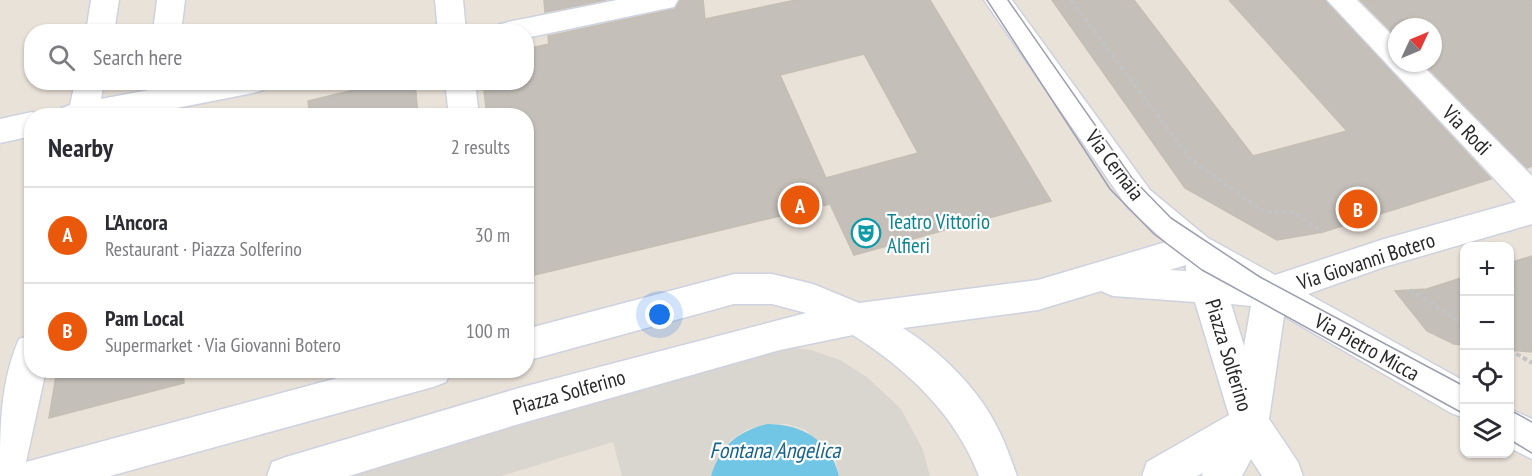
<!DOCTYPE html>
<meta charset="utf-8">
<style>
:root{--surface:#fff;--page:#f7f7f7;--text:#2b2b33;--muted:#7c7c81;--line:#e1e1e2;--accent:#ea580c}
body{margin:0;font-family:"PT Sans Narrow",sans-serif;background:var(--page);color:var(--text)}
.controls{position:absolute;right:18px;bottom:18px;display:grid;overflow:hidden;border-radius:12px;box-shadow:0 2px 4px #0004}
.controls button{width:54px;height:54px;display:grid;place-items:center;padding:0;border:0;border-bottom:2px solid var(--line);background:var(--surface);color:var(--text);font:30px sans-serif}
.compass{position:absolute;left:1388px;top:18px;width:54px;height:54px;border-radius:50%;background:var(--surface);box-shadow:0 2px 4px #0004;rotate:46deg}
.you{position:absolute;left:660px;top:315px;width:21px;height:21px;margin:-15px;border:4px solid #fff;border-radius:50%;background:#1a73e8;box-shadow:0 0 0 9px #1a73e833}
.badge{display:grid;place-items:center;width:39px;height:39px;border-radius:50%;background:var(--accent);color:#fff;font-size:20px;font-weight:700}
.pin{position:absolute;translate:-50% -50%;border:3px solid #fff;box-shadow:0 2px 6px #0006}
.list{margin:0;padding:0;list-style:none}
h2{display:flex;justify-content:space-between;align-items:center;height:78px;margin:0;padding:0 24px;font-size:26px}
h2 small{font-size:20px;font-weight:400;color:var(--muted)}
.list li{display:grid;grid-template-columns:39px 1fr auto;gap:18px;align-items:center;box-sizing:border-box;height:96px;padding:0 24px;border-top:2px solid var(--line)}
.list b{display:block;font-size:22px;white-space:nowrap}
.list p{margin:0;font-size:20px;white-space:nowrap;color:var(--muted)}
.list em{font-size:20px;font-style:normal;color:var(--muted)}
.icon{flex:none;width:33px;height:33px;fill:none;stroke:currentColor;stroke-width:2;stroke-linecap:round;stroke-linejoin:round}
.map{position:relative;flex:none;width:1532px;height:476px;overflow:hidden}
.search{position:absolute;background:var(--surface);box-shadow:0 2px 4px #0004;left:24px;top:24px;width:510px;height:66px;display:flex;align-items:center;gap:15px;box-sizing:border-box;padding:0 21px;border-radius:24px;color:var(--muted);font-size:22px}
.panel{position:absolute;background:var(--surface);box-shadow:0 2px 4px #0004;left:24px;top:108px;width:510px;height:270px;border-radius:24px}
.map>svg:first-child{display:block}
</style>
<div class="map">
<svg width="1532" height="476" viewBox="0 0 1532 476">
<rect width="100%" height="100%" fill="#e9e2d9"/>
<path fill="#d9d5cf" d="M 778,346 L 811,350 L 840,360 L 867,377 L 901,409 L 923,450 L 930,476 L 839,476 L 836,462 L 806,430 L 787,424 L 767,424 L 748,429 L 731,440 L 718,456 L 711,476 L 622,476 L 613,442 L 501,476 L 309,476 Z"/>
<path fill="#72c6e5" d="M 767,424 C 802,424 830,440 839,476 L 711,476 C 720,446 737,432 767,424 Z"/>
<g fill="#c4bfb9" stroke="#c4beb3" stroke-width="1.5" fill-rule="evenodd">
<path d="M 544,0 L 606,0 L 545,12 Z"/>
<path d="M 680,0 L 703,0 L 705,19 L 796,0 L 930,0 L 1051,201 L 854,255 L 830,204 L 526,277 L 526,116 L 487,116 L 483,82 L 526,82 L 526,49 L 549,44 L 548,36 L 674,9 ZM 864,54 L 918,153 L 826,178 L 780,75 Z"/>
<path d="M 1052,0 L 1134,0 L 1253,156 L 1347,131 L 1229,0 L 1325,0 L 1491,179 L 1323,232 L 1277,240 L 1185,188 Z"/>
<path d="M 1360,0 L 1532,0 L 1532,166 L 1527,168 L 1423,63 L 1433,63 L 1433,27 L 1397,27 L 1397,37 Z"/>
<path d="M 387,82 L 415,82 L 418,116 L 310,116 L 308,101 Z"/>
<path d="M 1532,256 L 1532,352 L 1509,350 L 1509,263 Z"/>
<path d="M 1464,277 L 1464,345 L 1454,344 L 1427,331 L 1395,291 L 1427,289 Z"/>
<path d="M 57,370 L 183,370 L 184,383 L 49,418 Z"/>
</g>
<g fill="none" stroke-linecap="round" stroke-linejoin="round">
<g stroke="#ced2df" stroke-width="3">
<g id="minor">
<path d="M 91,0 L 119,0 L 114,32 L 86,32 Z"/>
<path d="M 157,0 L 185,0 L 181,32 L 153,32 Z"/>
<path d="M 435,0 L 463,0 L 466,32 L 438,32 Z"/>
<path d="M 617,0 L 678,0 L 674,7 L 664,9 L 526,38 L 526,32 L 494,32 L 498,25 L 508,22 Z"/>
<path d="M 984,0 L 1012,0 L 1150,190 L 1208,238 L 1275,275 L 1384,239 L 1516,202 L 1327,0 L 1357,0 L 1397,40 L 1397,63 L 1420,63 L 1532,176 L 1532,224 L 1384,267 L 1308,294 L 1464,381 L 1464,418 L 1451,413 L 1284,316 L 1269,419 L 1298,462 L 1303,476 L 1262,476 L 1251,459 L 1242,476 L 1202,476 L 1203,473 L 1197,476 L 1142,476 L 1147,462 L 1229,415 L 1195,302 L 1113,296 L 1101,291 L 1038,310 L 903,328 C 940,351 979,389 998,429 C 1006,444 1011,460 1017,476 L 979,476 C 955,414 908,370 853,335 L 780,350 L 519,424 L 349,476 L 267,476 L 272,462 L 286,457 L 519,388 L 806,313 L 772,304 L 734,304 L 526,361 L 526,329 L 734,274 L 772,274 L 813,284 L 859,303 L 1038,280 L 1166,242 L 1128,208 ZM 1186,265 L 1186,271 L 1170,270 ZM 1231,304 L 1251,306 L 1244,346 Z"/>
<path d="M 75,82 L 104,82 L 101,99 L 191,82 L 267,82 L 263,90 L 253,93 L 136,116 L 58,116 L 62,108 L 70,105 Z"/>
<path d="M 445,82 L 475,82 L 479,116 L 449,116 Z"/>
<path d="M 32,112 L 42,116 L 32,116 L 32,136 L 0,143 L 0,119 Z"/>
<path d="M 32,335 L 32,370 L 46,370 L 26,462 L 367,370 L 451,370 L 446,382 L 433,387 L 110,476 L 0,476 C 0,429 0,383 19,339 Z"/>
<path d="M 1510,409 L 1532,419 L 1532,459 L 1510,448 Z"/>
</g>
</g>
<g stroke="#c3c3c3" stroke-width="4" stroke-dasharray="4.5 3" stroke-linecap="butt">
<path d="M 1071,0 L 1191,160 L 1265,212 L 1295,213 L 1323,232"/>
<path d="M 1410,290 L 1464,324"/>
<path d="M 1510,350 L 1532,363"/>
</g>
<use href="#minor" fill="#fff" fill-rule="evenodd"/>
<g stroke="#9d9fb0" stroke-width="1.5">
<path d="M 987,0 L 1110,189 L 1154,234 L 1202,270 L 1464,414"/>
<path d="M 1008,0 L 1132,178 L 1171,218 L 1260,277 L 1464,386"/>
<path d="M 1510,410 L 1532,422"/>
<path d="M 1510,440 L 1532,453"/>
</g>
</g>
<defs>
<g id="theatre-ring" transform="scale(1.5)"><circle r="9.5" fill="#fff" stroke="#0f9aa8" stroke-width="1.5"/><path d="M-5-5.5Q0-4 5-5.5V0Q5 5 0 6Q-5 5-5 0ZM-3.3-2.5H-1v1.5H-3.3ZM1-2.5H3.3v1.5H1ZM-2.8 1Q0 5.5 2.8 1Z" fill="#0f9aa8"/></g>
</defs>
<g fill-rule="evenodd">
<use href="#theatre-ring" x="866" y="233"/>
</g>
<g text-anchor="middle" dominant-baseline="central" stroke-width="4.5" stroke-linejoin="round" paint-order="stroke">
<g font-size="21" fill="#272727" stroke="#fff">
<text transform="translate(1467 130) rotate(46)">Via Rodi</text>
<text transform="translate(1115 165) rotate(53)">Via Cernaia</text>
<text transform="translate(1366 261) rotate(-18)">Via Giovanni Botero</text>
<text transform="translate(1367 347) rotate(29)">Via Pietro Micca</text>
<text transform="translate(1229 355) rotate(73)">Piazza Solferino</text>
<text transform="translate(569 392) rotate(-16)">Piazza Solferino</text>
</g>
<g font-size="21" fill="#0d838f" stroke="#fff" text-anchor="start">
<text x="887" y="221">Teatro Vittorio<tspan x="887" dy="24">Alfieri</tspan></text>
</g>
<g font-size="22" font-style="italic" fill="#16638c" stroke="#fff">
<text x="775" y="450">Fontana Angelica</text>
</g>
</g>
</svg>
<div class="controls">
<button>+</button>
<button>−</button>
<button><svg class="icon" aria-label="locate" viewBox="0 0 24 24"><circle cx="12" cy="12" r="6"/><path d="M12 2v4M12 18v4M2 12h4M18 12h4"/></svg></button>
<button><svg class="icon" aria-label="layers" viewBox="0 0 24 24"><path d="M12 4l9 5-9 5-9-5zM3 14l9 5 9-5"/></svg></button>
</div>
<svg class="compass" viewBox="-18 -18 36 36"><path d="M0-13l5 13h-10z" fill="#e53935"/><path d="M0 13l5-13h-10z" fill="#7c7c81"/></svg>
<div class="you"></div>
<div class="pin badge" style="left:800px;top:205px">A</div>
<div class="pin badge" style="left:1358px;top:209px">B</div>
<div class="search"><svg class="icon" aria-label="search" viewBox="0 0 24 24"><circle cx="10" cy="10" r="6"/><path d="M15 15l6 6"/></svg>Search here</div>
<section class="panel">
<h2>Nearby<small>2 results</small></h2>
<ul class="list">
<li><span class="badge">A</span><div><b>L'Ancora</b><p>Restaurant · Piazza Solferino</p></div><em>30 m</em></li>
<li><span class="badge">B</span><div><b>Pam Local</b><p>Supermarket · Via Giovanni Botero</p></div><em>100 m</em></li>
</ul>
</section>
</div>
